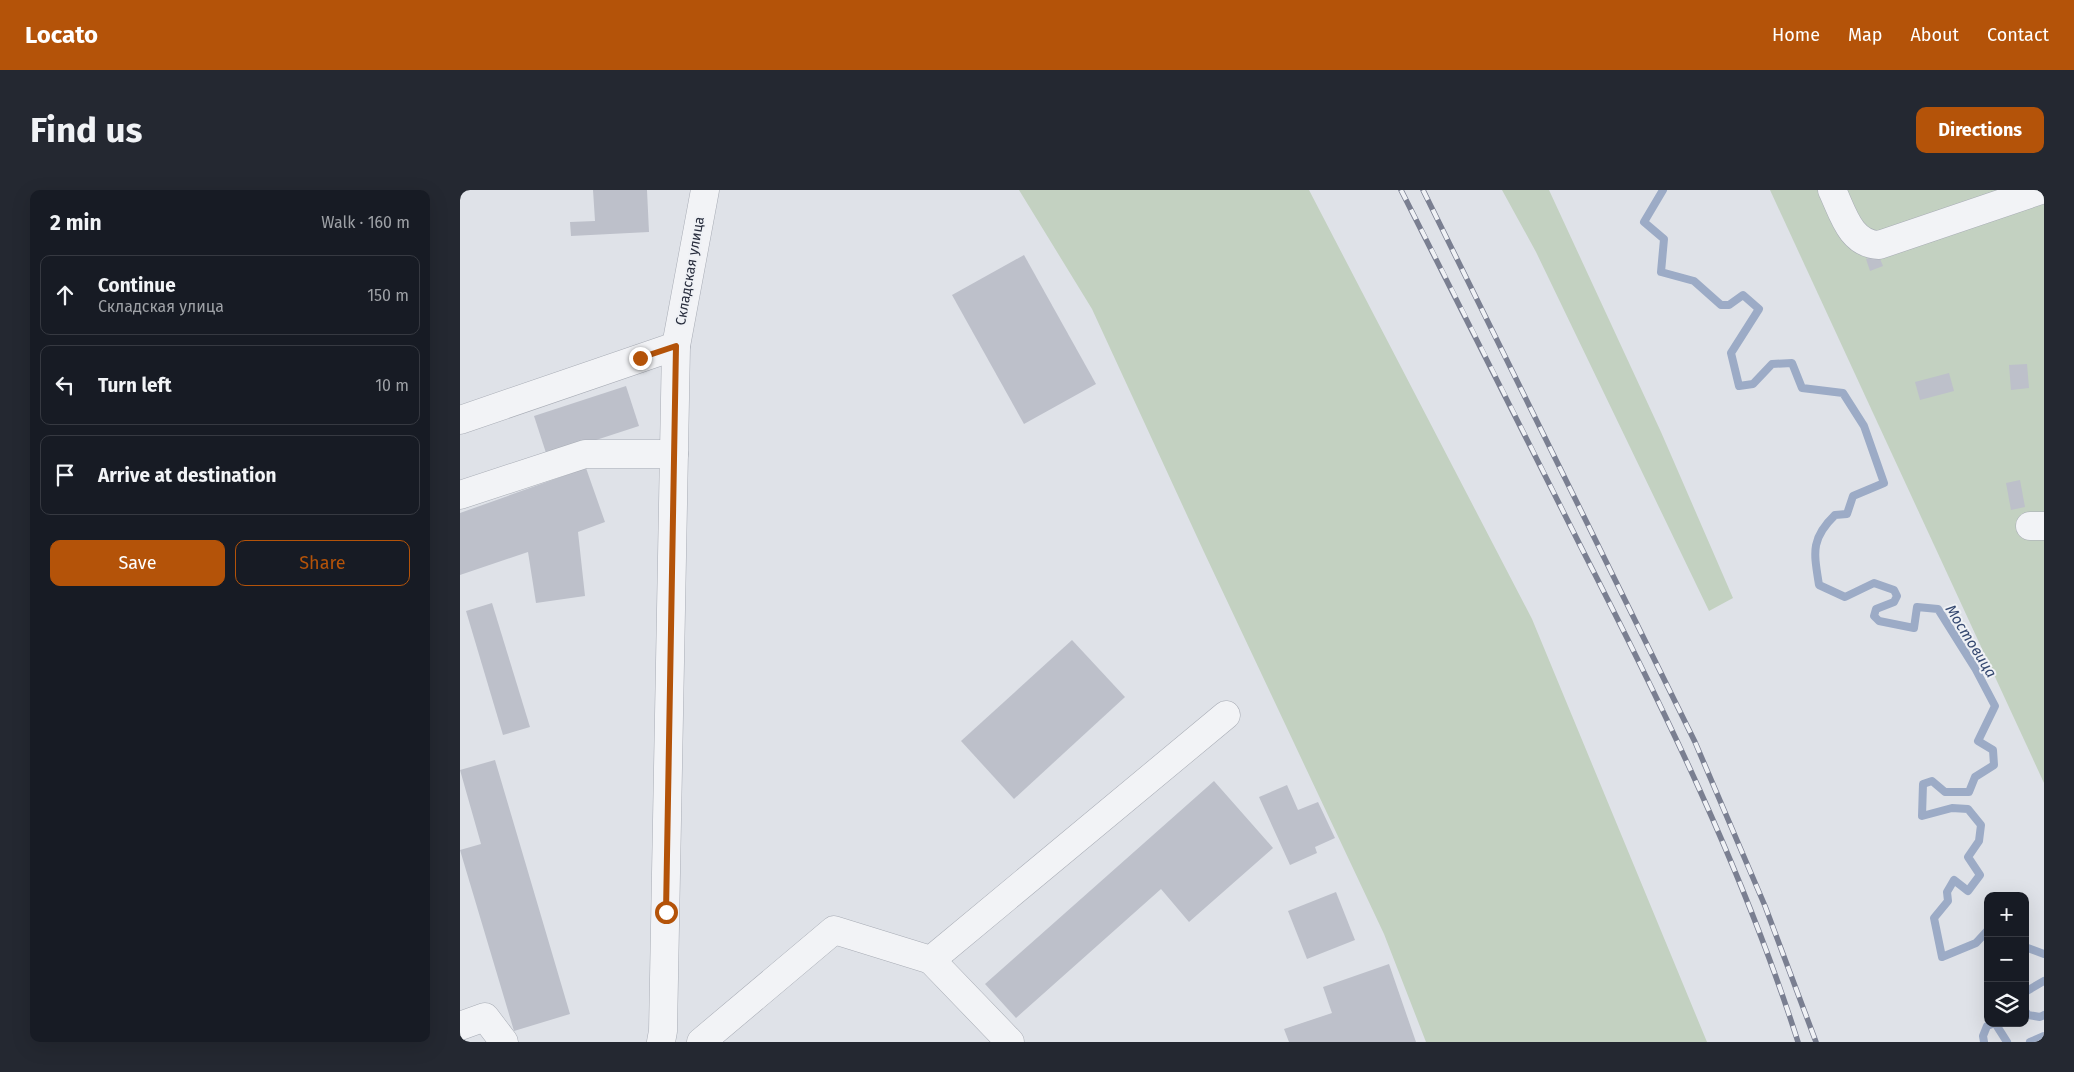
<!DOCTYPE html>
<meta charset="utf-8">
<style>
:root{--surface:#171b24;--page:#242831;--text:#f1f3f6;--muted:#9ea1a6;--line:#363941;--accent:#b45309}
body{margin:0;font-family:"Fira Sans",sans-serif;background:var(--page);color:var(--text)}
.controls{position:absolute;right:15px;bottom:15px;display:grid;overflow:hidden;border-radius:10px;box-shadow:0 5px 20px #0002}
.controls button{width:45px;height:45px;display:grid;place-items:center;padding:0;border:0;border-bottom:1px solid var(--line);background:var(--surface);color:var(--text);font:25px sans-serif}
.stop{position:absolute;width:15px;height:15px;margin:-11px;border:4px solid #b45309;border-radius:50%;background:#fff}
.stop.end{background:#b45309;border-color:#fff;box-shadow:0 1px 5px #0008}
.list{margin:0;padding:0;list-style:none}
h2{display:flex;justify-content:space-between;align-items:center;height:65px;margin:0;padding:0 20px;font-size:21px}
h2 small{font-size:16px;font-weight:400;color:var(--muted)}
.list li{display:grid;grid-template-columns:32px 1fr auto;gap:15px;align-items:center;box-sizing:border-box;height:80px;margin:0 10px 10px;padding:0 10px;border:1px solid var(--line);border-radius:10px}
.list b{display:block;font-size:19px;white-space:nowrap}
.list p{margin:0;font-size:16px;white-space:nowrap;color:var(--muted)}
.list em{font-size:16px;font-style:normal;color:var(--muted)}
.actions{display:flex;gap:10px;padding:15px 20px}
.actions a{flex:1;padding:11px 0;border:1px solid var(--accent);border-radius:10px;text-align:center;font-size:18px;color:var(--accent)}
.actions .main{background:var(--accent);color:#fff}
.icon{flex:none;width:28px;height:28px;fill:none;stroke:currentColor;stroke-width:2;stroke-linecap:round;stroke-linejoin:round}
.map{position:relative;flex:none;width:1584px;height:852px;overflow:hidden;border-radius:10px}
header{display:flex;align-items:center;gap:30px;box-sizing:border-box;height:70px;padding:0 25px;background:var(--accent);color:#fff}
header strong{font-size:24px}
nav{display:flex;gap:28px;margin-inline-start:auto;font-size:18px}
.intro{display:flex;align-items:center;justify-content:space-between;box-sizing:border-box;height:120px;padding:0 30px}
h1{margin:0;font-size:35px}
.button{padding:12px 22px;border-radius:10px;background:var(--accent);color:#fff;font-size:18px;font-weight:700}
main{display:flex;gap:30px;padding:0 30px}
aside{flex:1;background:var(--surface);border-radius:10px;box-shadow:0 5px 20px #0002}
.map>svg:first-child{display:block}
</style>
<header>
<strong>Locato</strong>
<nav><a>Home</a><a>Map</a><a>About</a><a>Contact</a></nav>
</header>
<div class="intro"><h1>Find us</h1><a class="button">Directions</a></div>
<main>
<aside>
<h2>2 min<small>Walk · 160 m</small></h2>
<ul class="list">
<li><svg class="icon" aria-label="ahead" viewBox="0 0 24 24"><path d="M12 20V5M6 11l6-6 6 6"/></svg><div><b>Continue</b><p>Складская улица</p></div><em>150 m</em></li>
<li><svg class="icon" aria-label="left" viewBox="0 0 24 24"><path d="M17 20v-9H6M10 6l-5 5 5 5"/></svg><div><b>Turn left</b></div><em>10 m</em></li>
<li><svg class="icon" aria-label="arrive" viewBox="0 0 24 24"><path d="M6 21V4h12l-3 4 3 4H6"/></svg><div><b>Arrive at destination</b></div></li>
</ul>
<div class="actions"><a class="main">Save</a><a>Share</a></div>
</aside>
<div class="map">
<svg width="1584" height="852" viewBox="0 0 1584 852">
<rect width="100%" height="100%" fill="#dfe2e8"/>
<g fill="#c3d1c1">
<path d="M 559,0 L 849,0 L 1072,429 L 1247,852 L 966,852 L 924,744 L 744,362 L 632,119 Z"/>
<path d="M 1042,0 L 1089,0 L 1201,242 L 1273,408 L 1249,421 L 1076,62 Z"/>
<path d="M 1310,0 L 1584,0 L 1584,593 Z"/>
</g>
<g fill="none" stroke-linecap="round" stroke-linejoin="round">
<g stroke="#9cabc6" stroke-width="8">
<path d="M 1203,0 L 1184,32 L 1204,49 L 1201,82 L 1234,91 L 1261,115 L 1269,115 L 1283,105 L 1299,119 L 1271,163 L 1279,196 L 1293,194 L 1312,174 L 1332,173 L 1342,198 L 1383,203 L 1404,236 L 1424,293 L 1393,306 L 1387,324 L 1375,325 C 1350,349 1354,363 1359,395 L 1385,407 L 1414,393 L 1434,400 L 1437,406 L 1434,412 L 1416,419 L 1414,426 L 1419,431 L 1454,438 L 1457,417 L 1478,419 L 1515,478 L 1535,516 L 1518,551 L 1533,560 L 1534,575 L 1515,587 L 1509,602 L 1485,602 L 1472,591 L 1463,594 L 1462,626 L 1492,618 L 1508,619 L 1521,635 L 1519,651 L 1508,667 L 1520,685 L 1508,701 L 1494,690 L 1487,702 L 1488,711 L 1474,728 L 1482,767 L 1516,753 L 1528,740"/>
<path d="M 1565,757 L 1584,764"/>
<path d="M 1565,802 L 1584,791"/>
<path d="M 1565,821 L 1568,825 L 1580,827 L 1584,825"/>
<path d="M 1524,852 L 1523,846 L 1527,836 L 1535,833 L 1547,852"/>
<path d="M 1570,852 L 1584,846"/>
</g>
</g>
<g fill="#bdc0ca">
<path d="M 133,0 L 187,0 L 189,42 L 111,46 L 110,32 L 135,31 Z"/>
<path d="M 1418,64 L 1423,76 L 1410,81 L 1406,69 Z"/>
<path d="M 564,65 L 636,194 L 564,234 L 492,105 Z"/>
<path d="M 1567,174 L 1569,198 L 1551,200 L 1549,175 Z"/>
<path d="M 1489,183 L 1494,201 L 1460,210 L 1455,192 Z"/>
<path d="M 166,196 L 179,236 L 87,266 L 74,226 Z"/>
<path d="M 126,278 L 145,332 L 118,342 L 125,406 L 76,413 L 68,362 L 0,385 L 0,323 Z"/>
<path d="M 1560,290 L 1565,317 L 1551,320 L 1546,293 Z"/>
<path d="M 32,413 L 70,537 L 43,545 L 6,421 Z"/>
<path d="M 612,450 L 665,507 L 554,609 L 501,551 Z"/>
<path d="M 35,570 L 110,824 L 54,841 L 0,660 L 21,654 L 0,580 Z"/>
<path d="M 754,591 L 813,658 L 729,732 L 701,699 L 556,828 L 525,794 Z"/>
<path d="M 827,595 L 838,620 L 858,612 L 875,648 L 855,657 L 857,663 L 830,675 L 799,607 Z"/>
<path d="M 876,702 L 895,750 L 847,769 L 828,721 Z"/>
<path d="M 929,774 L 956,852 L 829,852 L 824,839 L 872,823 L 863,797 Z"/>
</g>
<g fill="none" stroke-linecap="round" stroke-linejoin="round">
<g stroke="#a8acb5" stroke-width="29">
<g id="minor">
<path d="M 1372,0 C 1383,23 1390,54 1419,55 L 1581,0"/>
<path d="M 0,230 L 216,156"/>
<path d="M 0,305 L 125,264 L 214,264"/>
<path d="M 1570,336 L 1584,336"/>
<path d="M 471,770 L 550,852"/>
<path d="M 0,836 L 25,827 L 44,852"/>
<path d="M 201,852 L 203,841 L 216,156 L 245,0"/>
<path d="M 241,852 L 374,740 L 471,770 L 766,525"/>
</g>
</g>
<use href="#minor" stroke="#f2f3f6" stroke-width="28"/>
<g stroke="#7a7f91" stroke-width="5.5">
<g id="rail">
<path d="M 941,0 C 1002,119 1062,239 1122,359 C 1203,517 1284,682 1338,852"/>
<path d="M 963,0 L 1235,552 L 1305,716 L 1356,852"/>
</g>
</g>
<use href="#rail" stroke="#eff1f5" stroke-width="4" stroke-dasharray="11" stroke-linecap="butt"/>
</g>
<g fill="none" stroke-linecap="round" stroke-linejoin="round">
<path stroke="#b45309" stroke-width="6" d="M 180,168 L 216,156 L 206,722"/>
</g>
<g text-anchor="middle" dominant-baseline="central" stroke-width="4" stroke-linejoin="round" paint-order="stroke">
<g font-size="14" fill="#292e3e" stroke="#eff1f5">
<text transform="translate(230 81) rotate(-80)">Складская улица</text>
</g>
<g font-size="15" font-style="italic" fill="#354870" stroke="#eff1f5">
<text transform="translate(1511 451) rotate(58)">Мостовица</text>
</g>
</g>
</svg>
<div class="controls">
<button>+</button>
<button>−</button>
<button><svg class="icon" aria-label="layers" viewBox="0 0 24 24"><path d="M12 4l9 5-9 5-9-5zM3 14l9 5 9-5"/></svg></button>
</div>
<div class="stop" style="left:206px;top:722px"></div>
<div class="stop end" style="left:180px;top:168px"></div>
</div>
</main>
